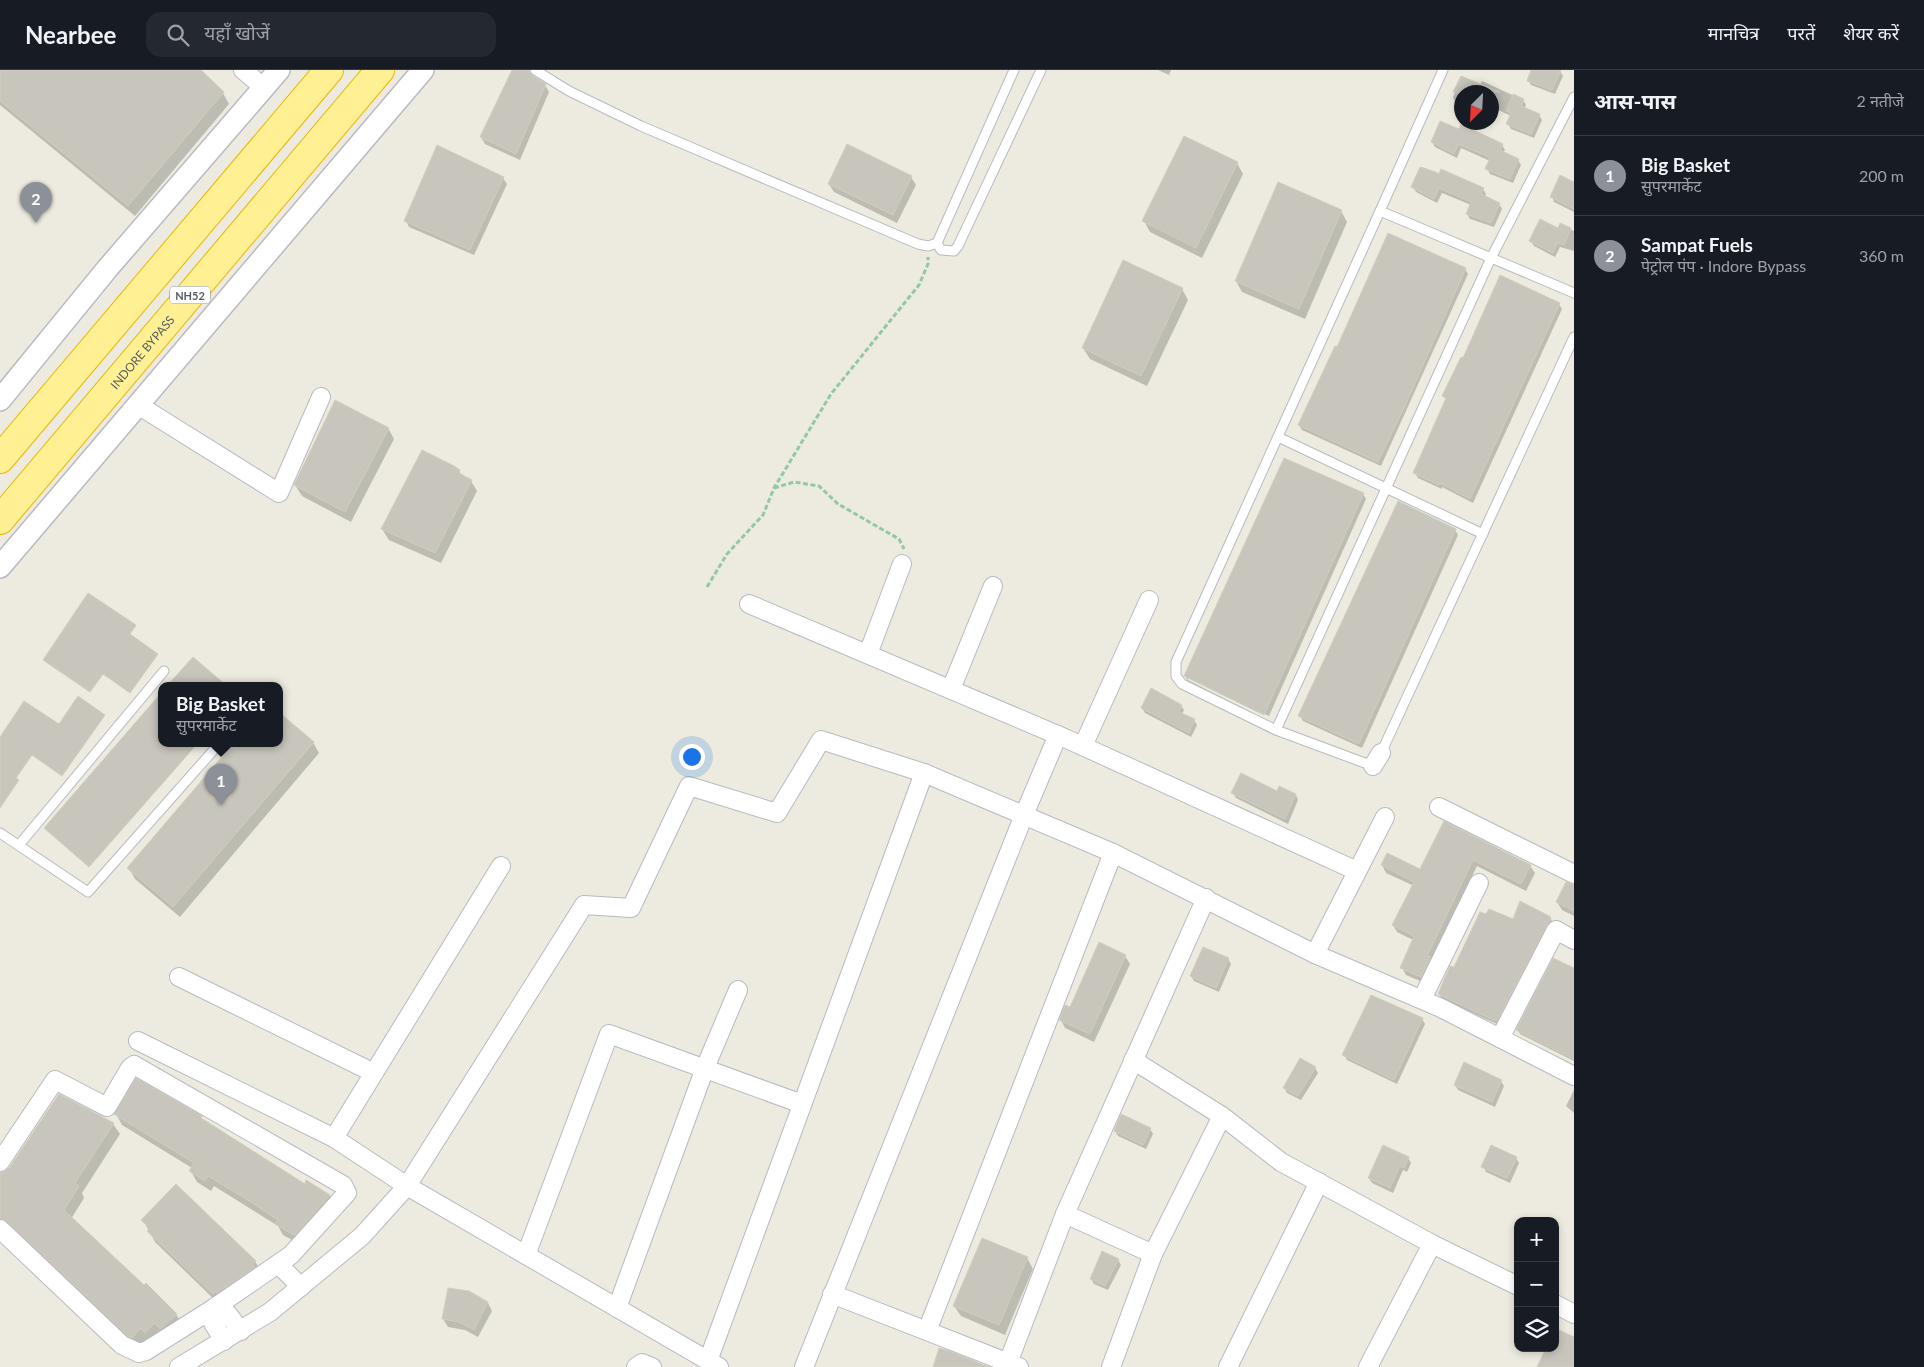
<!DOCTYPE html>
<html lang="hi">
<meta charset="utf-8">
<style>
:root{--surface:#171b24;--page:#242831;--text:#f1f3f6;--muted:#9ea1a6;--line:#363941;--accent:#8c9099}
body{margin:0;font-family:Lato,"Noto Sans Devanagari",sans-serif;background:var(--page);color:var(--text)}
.controls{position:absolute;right:15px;bottom:15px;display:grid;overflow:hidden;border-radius:10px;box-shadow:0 2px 8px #0003}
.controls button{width:45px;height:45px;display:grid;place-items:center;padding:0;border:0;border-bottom:1px solid var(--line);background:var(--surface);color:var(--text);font:25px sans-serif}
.compass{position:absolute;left:1454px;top:15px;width:45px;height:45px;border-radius:50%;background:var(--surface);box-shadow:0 2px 8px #0003;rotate:204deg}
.you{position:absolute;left:691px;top:686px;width:18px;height:18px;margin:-12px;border:4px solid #fff;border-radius:50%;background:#1a73e8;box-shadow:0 0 0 8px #1a73e833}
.badge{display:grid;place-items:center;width:32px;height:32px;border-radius:50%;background:var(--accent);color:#fff;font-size:16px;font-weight:700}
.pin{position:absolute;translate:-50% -41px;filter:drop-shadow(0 1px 2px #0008)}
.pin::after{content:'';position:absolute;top:26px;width:18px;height:15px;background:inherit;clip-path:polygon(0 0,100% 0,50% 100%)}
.popup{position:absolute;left:158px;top:612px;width:125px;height:65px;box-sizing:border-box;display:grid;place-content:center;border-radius:10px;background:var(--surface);filter:drop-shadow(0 1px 4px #0005);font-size:16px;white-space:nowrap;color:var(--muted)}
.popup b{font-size:19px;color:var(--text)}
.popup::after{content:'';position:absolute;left:50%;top:100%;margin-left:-10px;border:10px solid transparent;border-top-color:var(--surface)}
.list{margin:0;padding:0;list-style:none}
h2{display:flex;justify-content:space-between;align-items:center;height:65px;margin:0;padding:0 20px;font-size:21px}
h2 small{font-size:16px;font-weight:400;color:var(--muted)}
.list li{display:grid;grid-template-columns:32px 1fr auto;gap:15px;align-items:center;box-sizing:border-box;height:80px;padding:0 20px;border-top:1px solid var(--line)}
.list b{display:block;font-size:19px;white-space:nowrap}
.list p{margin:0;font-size:16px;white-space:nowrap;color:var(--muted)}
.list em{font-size:16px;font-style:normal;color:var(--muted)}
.icon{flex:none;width:28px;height:28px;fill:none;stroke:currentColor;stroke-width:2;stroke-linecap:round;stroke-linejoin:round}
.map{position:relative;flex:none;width:1574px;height:1297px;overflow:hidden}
header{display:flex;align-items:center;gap:30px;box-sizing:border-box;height:70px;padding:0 25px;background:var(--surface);border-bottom:1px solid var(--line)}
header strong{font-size:24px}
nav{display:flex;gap:28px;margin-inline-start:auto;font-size:18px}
.search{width:350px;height:45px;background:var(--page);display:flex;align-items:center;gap:12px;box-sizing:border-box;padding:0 18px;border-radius:15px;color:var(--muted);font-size:19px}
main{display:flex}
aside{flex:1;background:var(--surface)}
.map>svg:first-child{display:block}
</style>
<header>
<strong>Nearbee</strong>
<div class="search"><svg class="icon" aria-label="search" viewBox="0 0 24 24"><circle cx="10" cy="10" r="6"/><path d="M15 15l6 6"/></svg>यहाँ खोजें</div>
<nav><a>मानचित्र</a><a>परतें</a><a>शेयर करें</a></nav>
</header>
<main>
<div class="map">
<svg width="1574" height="1297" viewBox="0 0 1574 1297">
<rect width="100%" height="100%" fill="#edebdf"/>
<g fill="#0003">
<path d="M 0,0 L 199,0 L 223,23 L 229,34 L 135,146 L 0,35 Z"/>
<path d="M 513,0 L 526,0 L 545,15 L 549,22 L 520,90 L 485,74 L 481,67 Z"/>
<path d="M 1158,0 L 1171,0 L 1169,5 Z"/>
<path d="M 1530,0 L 1560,1 L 1563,6 L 1555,24 L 1531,15 L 1528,10 L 1532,1 Z"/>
<path d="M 1461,7 L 1480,15 L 1482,11 L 1523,30 L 1526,35 L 1525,38 L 1539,45 L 1542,50 L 1534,68 L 1511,59 L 1508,54 L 1511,46 L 1492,37 L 1492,22 L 1462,22 L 1462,35 L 1455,32 L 1453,27 Z"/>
<path d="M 1460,61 L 1502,75 L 1505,80 L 1503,83 L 1518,90 L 1521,95 L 1513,113 L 1490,104 L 1487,99 L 1490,91 L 1461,78 L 1457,88 L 1435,77 L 1432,72 Z"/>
<path d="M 1237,93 L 1243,104 L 1202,188 L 1150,162 L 1144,151 Z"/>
<path d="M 1422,97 L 1483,119 L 1486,124 L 1485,127 L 1499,134 L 1502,139 L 1494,157 L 1470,149 L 1467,144 L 1471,135 L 1442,123 L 1437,133 L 1416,122 L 1413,117 Z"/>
<path d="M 911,107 L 916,115 L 897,153 L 834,122 L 829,114 Z"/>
<path d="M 503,108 L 507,114 L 474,185 L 409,157 L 406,151 Z"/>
<path d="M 1574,113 L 1574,142 L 1554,132 L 1552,127 Z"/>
<path d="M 1341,141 L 1347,152 L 1305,249 L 1242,222 L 1236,211 Z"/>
<path d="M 1560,155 L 1574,161 L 1574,181 L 1560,177 L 1555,187 L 1534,176 L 1531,171 L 1558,160 Z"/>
<path d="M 1465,199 L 1468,204 L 1381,396 L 1302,360 L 1299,355 L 1337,279 Z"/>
<path d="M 1182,219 L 1188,230 L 1147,316 L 1090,289 L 1083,278 Z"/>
<path d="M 1559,234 L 1562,239 L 1473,433 L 1442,417 L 1442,419 L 1418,408 L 1415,403 L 1446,330 L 1444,326 Z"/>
<path d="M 388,358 L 394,369 L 351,452 L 302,426 L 295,415 Z"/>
<path d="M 459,401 L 462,406 L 471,411 L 477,421 L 441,493 L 389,470 L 382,459 Z"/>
<path d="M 1363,424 L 1366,429 L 1269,646 L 1188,607 L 1188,610 L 1267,650 L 1188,611 L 1185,606 Z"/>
<path d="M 1398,432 L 1455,460 L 1458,465 L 1362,678 L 1303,651 L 1300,646 Z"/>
<path d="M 1181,635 L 1184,640 L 1182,644 L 1194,650 L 1197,655 L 1191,667 L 1145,643 L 1142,638 Z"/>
<path d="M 280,645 L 313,672 L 319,683 L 180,847 L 135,809 L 129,798 L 235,674 L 280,674 Z"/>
<path d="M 1280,718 L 1296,725 L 1298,730 L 1288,754 L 1236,728 L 1233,723 L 1278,722 Z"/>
<path d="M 1444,753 L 1530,796 L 1535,803 L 1526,821 L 1477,796 L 1431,891 L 1425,913 L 1406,905 L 1402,898 L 1413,870 L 1397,862 L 1393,855 L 1414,816 L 1386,803 L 1382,795 L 1421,801 Z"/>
<path d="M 1574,816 L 1574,846 L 1562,840 L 1557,832 Z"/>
<path d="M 1550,848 L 1553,853 L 1499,955 L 1442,929 L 1439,924 L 1455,899 L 1514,851 Z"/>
<path d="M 1125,886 L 1130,894 L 1094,972 L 1065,958 L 1061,950 Z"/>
<path d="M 1228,889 L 1231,894 L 1219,922 L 1194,911 L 1191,906 Z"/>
<path d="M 1574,899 L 1574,991 L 1520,964 L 1518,960 Z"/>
<path d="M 1422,949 L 1425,954 L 1397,1014 L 1347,990 L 1344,985 Z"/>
<path d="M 1315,998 L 1318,1003 L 1301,1030 L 1287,1023 L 1284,1018 Z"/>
<path d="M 137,1010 L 201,1047 L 204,1051 L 305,1115 L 307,1112 L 330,1126 L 336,1137 L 301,1175 L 283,1165 L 278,1156 L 214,1116 L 211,1121 L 197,1112 L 191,1101 L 192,1098 L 122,1055 L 116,1044 Z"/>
<path d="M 1501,1011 L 1504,1016 L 1495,1037 L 1458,1020 L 1455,1015 Z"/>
<path d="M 1574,1020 L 1574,1043 L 1566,1036 Z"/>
<path d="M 113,1054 L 120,1064 L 82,1123 L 84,1128 L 71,1149 L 176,1244 L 182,1255 L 152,1273 L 148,1268 L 138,1278 L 0,1156 L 0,1105 Z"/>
<path d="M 1150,1059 L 1153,1064 L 1146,1079 L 1118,1066 L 1115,1061 Z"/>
<path d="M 1408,1088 L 1411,1093 L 1407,1102 L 1403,1100 L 1393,1123 L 1372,1113 L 1369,1108 Z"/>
<path d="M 1516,1088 L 1519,1093 L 1510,1113 L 1486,1102 L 1483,1096 Z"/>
<path d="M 143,1150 L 255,1191 L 261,1202 L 219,1234 L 155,1172 Z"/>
<path d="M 1027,1188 L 1033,1199 L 1005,1265 L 961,1246 L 954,1236 Z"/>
<path d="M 1118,1190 L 1121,1195 L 1108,1220 L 1094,1214 L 1091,1209 Z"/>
<path d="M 488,1233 L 492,1241 L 478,1267 L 465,1260 L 448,1257 L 443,1249 Z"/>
</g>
<g fill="#c8c5bc" stroke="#d2cdbd">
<path d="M 0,0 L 201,0 L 224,22 L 128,136 L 0,31 Z"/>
<path d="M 512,0 L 529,0 L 531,5 L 546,14 L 516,84 L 480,67 Z"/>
<path d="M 1531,0 L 1561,0 L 1552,20 L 1527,11 Z"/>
<path d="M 1461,6 L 1500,22 L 1453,22 Z"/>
<path d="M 1513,24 L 1524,29 L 1521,36 L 1540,44 L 1531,64 L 1506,54 L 1511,43 L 1506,41 Z"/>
<path d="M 1440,51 L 1459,59 L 1461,54 L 1503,74 L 1500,80 L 1519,89 L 1510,109 L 1485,99 L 1490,88 L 1485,85 L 1458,74 L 1454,84 L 1431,72 Z"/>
<path d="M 1184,66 L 1238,92 L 1196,178 L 1142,151 Z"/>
<path d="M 847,74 L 912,106 L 893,145 L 828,114 Z"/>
<path d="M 437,75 L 504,107 L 470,180 L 404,151 Z"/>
<path d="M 1420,97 L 1439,104 L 1441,99 L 1484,118 L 1481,124 L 1500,133 L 1491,153 L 1466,144 L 1471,132 L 1439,118 L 1434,129 L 1411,117 Z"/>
<path d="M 1560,105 L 1574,112 L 1574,139 L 1550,127 Z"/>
<path d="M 1278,112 L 1342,140 L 1299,239 L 1235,211 Z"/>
<path d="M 1540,149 L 1558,158 L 1560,153 L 1571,158 L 1564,175 L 1557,173 L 1553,183 L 1529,171 Z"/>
<path d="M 1388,163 L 1466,198 L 1405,336 L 1378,392 L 1298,355 L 1335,276 L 1337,277 Z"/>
<path d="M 1123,190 L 1183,218 L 1141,306 L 1082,278 Z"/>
<path d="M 1500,205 L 1560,233 L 1470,429 L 1440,413 L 1439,415 L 1413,403 L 1446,328 L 1442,326 L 1461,287 L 1463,288 Z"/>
<path d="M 335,330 L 389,358 L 345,442 L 294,415 Z"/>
<path d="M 422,380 L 454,396 L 460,400 L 459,403 L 472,410 L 435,483 L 381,459 Z"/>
<path d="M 1284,388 L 1364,423 L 1264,645 L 1184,606 Z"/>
<path d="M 1398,431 L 1456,459 L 1359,674 L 1298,646 Z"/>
<path d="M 88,523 L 136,555 L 130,564 L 158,584 L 130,623 L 103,604 L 90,622 L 43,590 Z"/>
<path d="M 193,587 L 227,616 L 167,616 Z"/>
<path d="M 1151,618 L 1182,635 L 1179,642 L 1195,649 L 1189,663 L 1141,638 Z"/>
<path d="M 162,622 L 162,674 L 197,674 L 89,797 L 44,758 Z"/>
<path d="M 78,626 L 105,645 L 62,706 L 32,685 L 16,708 L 19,710 L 0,738 L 0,667 L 24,631 L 59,654 Z"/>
<path d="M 280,643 L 314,672 L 173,837 L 127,798 L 233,674 L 280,674 Z"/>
<path d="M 1241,703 L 1277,721 L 1279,716 L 1296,724 L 1285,749 L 1231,723 Z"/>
<path d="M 1444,751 L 1531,795 L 1521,814 L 1473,790 L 1427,886 L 1431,887 L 1421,907 L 1400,898 L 1414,866 L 1392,855 L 1414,812 L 1381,795 L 1387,783 L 1420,799 Z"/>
<path d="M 1566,812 L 1574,815 L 1574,841 L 1556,832 Z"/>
<path d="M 1520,831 L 1551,847 L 1498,949 L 1496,951 L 1438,924 L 1450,896 L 1454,897 L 1480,842 L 1486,844 L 1489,839 L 1513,849 Z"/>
<path d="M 1099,872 L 1126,885 L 1090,964 L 1059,950 L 1065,935 L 1070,937 Z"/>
<path d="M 1203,877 L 1229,888 L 1216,918 L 1190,906 Z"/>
<path d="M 1553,888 L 1574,898 L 1574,989 L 1516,960 Z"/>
<path d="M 1371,925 L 1423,948 L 1394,1010 L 1342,985 Z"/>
<path d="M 1300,988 L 1316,997 L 1298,1026 L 1283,1018 Z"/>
<path d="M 1464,992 L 1502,1010 L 1492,1032 L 1454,1015 Z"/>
<path d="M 136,1008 L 202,1046 L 201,1048 L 305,1114 L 306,1110 L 330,1125 L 295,1165 L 292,1164 L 275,1154 L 278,1150 L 251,1132 L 208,1106 L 205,1111 L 189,1101 L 194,1093 L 114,1044 Z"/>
<path d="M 59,1024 L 114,1053 L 75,1113 L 79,1116 L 64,1140 L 144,1215 L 146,1213 L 177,1244 L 160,1259 L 154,1253 L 145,1263 L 141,1258 L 132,1268 L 128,1266 L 7,1151 L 0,1149 L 0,1103 L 9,1098 Z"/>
<path d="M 1121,1044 L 1151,1058 L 1143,1075 L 1114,1061 Z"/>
<path d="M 1383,1075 L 1409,1087 L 1404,1098 L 1400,1096 L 1390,1118 L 1368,1108 Z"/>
<path d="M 1491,1075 L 1517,1087 L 1507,1108 L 1481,1097 Z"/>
<path d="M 176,1114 L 256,1191 L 252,1194 L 255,1197 L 217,1223 L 215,1221 L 213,1224 L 200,1212 L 147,1161 L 150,1158 L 141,1150 Z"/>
<path d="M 982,1168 L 1028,1187 L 999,1255 L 953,1236 Z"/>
<path d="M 1102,1181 L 1119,1189 L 1105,1216 L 1090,1209 Z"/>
<path d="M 448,1218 L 469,1221 L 488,1232 L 474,1260 L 459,1252 L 442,1249 Z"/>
<path d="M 1555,1258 L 1574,1267 L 1574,1297 L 1537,1297 L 1546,1278 L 1555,1278 Z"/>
<path d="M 939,1278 L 952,1282 L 989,1297 L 933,1297 Z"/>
</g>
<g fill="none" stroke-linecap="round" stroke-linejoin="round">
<g stroke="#b8bac0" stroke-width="11">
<g id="service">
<path d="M 535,0 L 569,21 L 641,56 L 918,174 L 928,176 L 937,173"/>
<path d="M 1014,0 L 937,173 L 941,180 L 954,181 L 958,176 L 1041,0"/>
<path d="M 1443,0 L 1380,141 L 1574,223"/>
<path d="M 1278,367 L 1483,464"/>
<path d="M 1276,660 L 1491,188 L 1574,27"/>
<path d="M 1381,683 L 1574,267"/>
<path d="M 1373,696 L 1276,660 L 1182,614 L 1176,606 L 1176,592 L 1380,141"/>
<path d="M 0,763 L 88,822 L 219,674"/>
<path d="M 19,775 L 164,601"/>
</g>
</g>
<g stroke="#b8bac0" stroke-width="20">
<g id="minor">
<path d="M 243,0 L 264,18"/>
<path d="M 138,335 L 279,423 L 321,327"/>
<path d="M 749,534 L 1067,669 L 1357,801"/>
<path d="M 868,584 L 902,494"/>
<path d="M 951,619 L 993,516"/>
<path d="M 1083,676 L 1149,530"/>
<path d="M 1373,696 L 1381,683"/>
<path d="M 1439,737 L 1574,804"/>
<path d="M 1315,884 L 1385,747"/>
<path d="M 179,907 L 374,1003"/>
<path d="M 1422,929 L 1479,813"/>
<path d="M 1500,968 L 1556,860 L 1574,870"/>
<path d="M 138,971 L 334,1068 L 407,1116 L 719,1297"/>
<path d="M 1133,990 L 1222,1046 L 1153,1184"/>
<path d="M 1222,1046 L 1281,1092 L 1432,1174 L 1518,1216"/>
<path d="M 334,1068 L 501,796"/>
<path d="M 0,1092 L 55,1010 L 107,1037 L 130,998 L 134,995 L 343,1115 L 347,1123 L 291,1185 L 214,1238 L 146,1281 L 139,1283 L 122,1275 L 0,1159"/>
<path d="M 526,1185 L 609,964 L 802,1034"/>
<path d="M 278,1194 L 301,1217"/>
<path d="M 832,1224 L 1019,1297"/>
<path d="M 1555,1234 L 1574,1244"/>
<path d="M 617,1238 L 705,998 L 738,920"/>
<path d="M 927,1261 L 1113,783"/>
<path d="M 224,1271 L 213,1253 L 214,1238 L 227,1243 L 241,1261"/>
<path d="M 708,1291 L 924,703"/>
<path d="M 1008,1293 L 1065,1144"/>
<path d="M 179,1297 L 270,1242 L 362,1166 L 407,1116 L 584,835 L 631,838 L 689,716 L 777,743 L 821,670 L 924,703 L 1113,783 L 1315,884 L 1441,938 L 1574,1006"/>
<path d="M 636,1297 L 642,1293 L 652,1297"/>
<path d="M 804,1297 L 1024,745 L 1058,665"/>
<path d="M 1111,1297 L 1153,1184 L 1065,1144 L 1206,828"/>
<path d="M 1228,1297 L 1319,1112"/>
<path d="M 1368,1297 L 1432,1174"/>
</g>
</g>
<g stroke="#b8bac0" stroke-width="24">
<g id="tertiary">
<path d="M 0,330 L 107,199 L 279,0"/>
<path d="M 0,497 L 423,0"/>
</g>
</g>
<g stroke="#ecb600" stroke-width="30">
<g id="trunk">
<path d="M 0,389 L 329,0"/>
<path id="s1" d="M 0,450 L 380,0"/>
</g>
</g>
<g stroke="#92c8a6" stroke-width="3" stroke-dasharray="5 2.5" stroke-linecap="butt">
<path d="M 774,418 L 794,412 L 819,416 L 838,434 L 899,469 L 904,479"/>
<path d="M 707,517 L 727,484 L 763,445 L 774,418 L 831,324 L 919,215 L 928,194 L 928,187"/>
</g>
<use href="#service" stroke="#fff" stroke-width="9"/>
<use href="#minor" stroke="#fff" stroke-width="18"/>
<use href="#tertiary" stroke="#fff" stroke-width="21"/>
<use href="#trunk" stroke="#fff193" stroke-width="28"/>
</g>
<g text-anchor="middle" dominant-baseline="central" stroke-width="4.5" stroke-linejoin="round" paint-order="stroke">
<rect fill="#fff" stroke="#8a8d91" stroke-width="1" x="170" y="216.5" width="40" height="17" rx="4"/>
<g font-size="11" font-weight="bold" fill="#585c62">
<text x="190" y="225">NH52</text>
</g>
<g font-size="12" fill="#585c62" stroke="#fff">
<text stroke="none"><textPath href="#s1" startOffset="220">INDORE BYPASS</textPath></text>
</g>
</g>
</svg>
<div class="controls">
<button>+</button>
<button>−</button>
<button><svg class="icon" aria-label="layers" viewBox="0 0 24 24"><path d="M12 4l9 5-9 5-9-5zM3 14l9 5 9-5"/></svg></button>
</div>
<svg class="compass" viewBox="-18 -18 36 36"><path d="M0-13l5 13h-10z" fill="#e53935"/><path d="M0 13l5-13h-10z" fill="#9ea1a6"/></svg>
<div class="you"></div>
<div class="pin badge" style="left:221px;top:735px">1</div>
<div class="popup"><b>Big Basket</b>सुपरमार्केट</div>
<div class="pin badge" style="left:36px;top:153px">2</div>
</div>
<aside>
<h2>आस-पास<small>2 नतीजे</small></h2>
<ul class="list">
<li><span class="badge">1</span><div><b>Big Basket</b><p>सुपरमार्केट</p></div><em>200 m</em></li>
<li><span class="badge">2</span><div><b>Sampat Fuels</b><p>पेट्रोल पंप · Indore Bypass</p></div><em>360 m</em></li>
</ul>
</aside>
</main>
